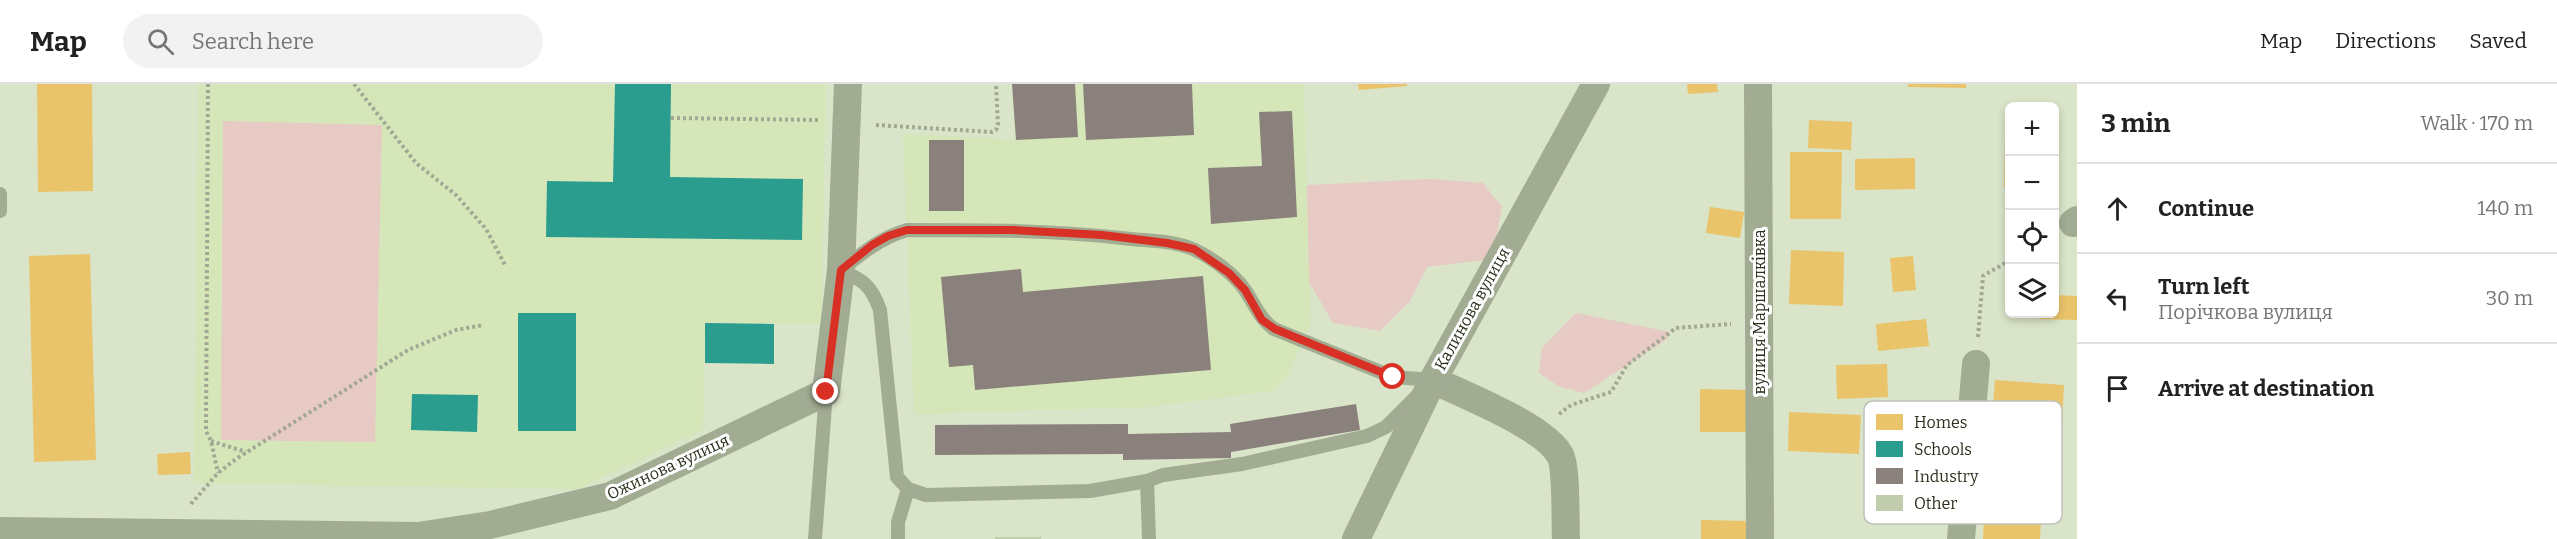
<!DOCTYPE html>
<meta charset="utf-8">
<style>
:root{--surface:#fff;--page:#f2f2f2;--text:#222;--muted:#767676;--line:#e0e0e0}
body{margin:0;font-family:Bitter,serif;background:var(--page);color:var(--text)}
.controls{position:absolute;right:18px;top:18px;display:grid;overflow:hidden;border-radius:9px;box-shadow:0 3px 9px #0003}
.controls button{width:54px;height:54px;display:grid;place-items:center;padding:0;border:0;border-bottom:2px solid var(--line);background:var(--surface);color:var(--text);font:30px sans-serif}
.stop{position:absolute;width:18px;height:18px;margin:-14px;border:4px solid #d93025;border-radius:50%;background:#fff}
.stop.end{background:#d93025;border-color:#fff;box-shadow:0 2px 6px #0008}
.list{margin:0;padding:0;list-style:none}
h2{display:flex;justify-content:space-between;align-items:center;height:78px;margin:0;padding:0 24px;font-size:26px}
h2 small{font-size:20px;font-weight:400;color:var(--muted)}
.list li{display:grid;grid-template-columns:39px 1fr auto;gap:18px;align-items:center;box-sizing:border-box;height:90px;padding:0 24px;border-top:2px solid var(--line)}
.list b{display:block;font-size:22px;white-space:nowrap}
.list p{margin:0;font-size:20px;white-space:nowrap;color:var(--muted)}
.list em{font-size:20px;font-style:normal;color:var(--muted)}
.icon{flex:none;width:33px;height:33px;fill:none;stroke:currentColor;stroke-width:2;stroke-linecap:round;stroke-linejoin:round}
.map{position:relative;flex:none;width:2077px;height:455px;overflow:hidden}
header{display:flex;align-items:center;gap:36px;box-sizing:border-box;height:84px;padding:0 30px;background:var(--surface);border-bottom:2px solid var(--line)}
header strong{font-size:28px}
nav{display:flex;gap:33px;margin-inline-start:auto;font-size:21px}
.search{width:420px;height:54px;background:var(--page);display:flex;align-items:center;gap:15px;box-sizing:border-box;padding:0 21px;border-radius:33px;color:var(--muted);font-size:22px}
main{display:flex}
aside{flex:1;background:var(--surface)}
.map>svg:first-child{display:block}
</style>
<header>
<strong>Map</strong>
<div class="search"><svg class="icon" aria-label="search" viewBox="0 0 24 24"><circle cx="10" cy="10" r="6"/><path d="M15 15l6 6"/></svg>Search here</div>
<nav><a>Map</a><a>Directions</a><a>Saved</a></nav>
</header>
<main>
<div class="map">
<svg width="2077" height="455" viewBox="0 0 2077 455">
<rect width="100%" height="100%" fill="#d9e4c8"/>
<g fill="#d5e7b8">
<path d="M 198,0 L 826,0 L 821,239 L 705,239 L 703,346 L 577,405 L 194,399 Z"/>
<path d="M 1012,0 L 1304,0 L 1311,239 L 1288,291 L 1272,307 L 1148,323 L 914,330 L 903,50 L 1015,56 Z"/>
</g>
<g fill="#e8cac5">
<path d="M 223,37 L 382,41 L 375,358 L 221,356 Z"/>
<path d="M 1430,95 L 1483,99 L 1502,123 L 1492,175 L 1427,183 L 1410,217 L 1380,247 L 1333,239 L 1309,198 L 1307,101 Z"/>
<path d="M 1576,229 L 1670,248 L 1667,255 L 1584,309 L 1558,302 L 1539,289 L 1542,264 Z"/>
</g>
<g fill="#e9c46a">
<path d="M 37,0 L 92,0 L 93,107 L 38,108 Z"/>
<path d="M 1358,0 L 1407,0 L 1407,2 L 1359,6 Z"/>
<path d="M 1687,0 L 1717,0 L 1718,8 L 1688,10 Z"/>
<path d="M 1908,0 L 1966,0 L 1966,4 L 1908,3 Z"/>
<path d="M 1809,36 L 1852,38 L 1851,66 L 1808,64 Z"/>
<path d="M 2005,53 L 2010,53 L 2010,103 L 2004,103 Z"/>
<path d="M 1790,68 L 1842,68 L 1841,135 L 1790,135 Z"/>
<path d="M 1915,74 L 1915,105 L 1855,106 L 1855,75 Z"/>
<path d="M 1710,123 L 1744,128 L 1740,154 L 1706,149 Z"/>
<path d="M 1791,166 L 1844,168 L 1843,222 L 1789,220 Z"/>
<path d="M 90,170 L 96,376 L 34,378 L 29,172 Z"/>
<path d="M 1913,172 L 1916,206 L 1893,208 L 1890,174 Z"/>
<path d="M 2054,211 L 2077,212 L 2077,236 L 2039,235 L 2040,230 L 2054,230 Z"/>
<path d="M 1926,235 L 1929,262 L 1878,267 L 1876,240 Z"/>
<path d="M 1887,280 L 1888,313 L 1837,315 L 1836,281 Z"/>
<path d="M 1995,296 L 2064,301 L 2062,341 L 1992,336 Z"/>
<path d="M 1700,305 L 1748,306 L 1748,348 L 1700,348 Z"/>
<path d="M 1789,328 L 1861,331 L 1859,370 L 1788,367 Z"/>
<path d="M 190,368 L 191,390 L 158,391 L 157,370 Z"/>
<path d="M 1984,432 L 2041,436 L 2040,455 L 1983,455 Z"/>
<path d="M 1701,436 L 1749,437 L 1749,455 L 1701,455 Z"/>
</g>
<g fill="#2a9d8f">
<path d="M 615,0 L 671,0 L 670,93 L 803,95 L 802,156 L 546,153 L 547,97 L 613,98 Z"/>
<rect x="518" y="229" width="58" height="118"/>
<path d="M 705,239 L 774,240 L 774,280 L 705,279 Z"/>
<path d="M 412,310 L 478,311 L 477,348 L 411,346 Z"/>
</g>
<g fill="#8a817c">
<path d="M 1012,0 L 1075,0 L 1078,53 L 1016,56 Z"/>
<path d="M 1083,0 L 1192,0 L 1194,51 L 1086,56 Z"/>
<path d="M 1292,27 L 1297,133 L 1211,140 L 1208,84 L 1262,82 L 1259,28 Z"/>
<rect x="929" y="56" width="35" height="71"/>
<path d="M 1021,185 L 1023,208 L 1203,192 L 1211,286 L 975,306 L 973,281 L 949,283 L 941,193 Z"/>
<path d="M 1356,320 L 1360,346 L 1231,368 L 1231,374 L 1123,376 L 1123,370 L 935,371 L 935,341 L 1128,340 L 1128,350 L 1231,348 L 1230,340 Z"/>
</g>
<rect fill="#c1cdad" x="995" y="453" width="46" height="2"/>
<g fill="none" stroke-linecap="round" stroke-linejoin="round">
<g stroke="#a2a894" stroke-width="4" stroke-dasharray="3 3" stroke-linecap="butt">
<path d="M 208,0 L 206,347 L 211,357 L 218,389"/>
<path d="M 354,0 L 416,79 L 456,111 L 486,145 L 505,181"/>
<path d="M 671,34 L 820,36"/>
<path d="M 876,41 L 992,48 L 996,46 L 998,41 L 996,0"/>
<path d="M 1978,253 L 1983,192 L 2010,176"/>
<path d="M 1559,330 L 1571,321 L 1611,308 L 1627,281 L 1676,244 L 1731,240"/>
<path d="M 211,357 L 246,368"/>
<path d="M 191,420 L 218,389 L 236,375 L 408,266 L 456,246 L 483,241"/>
</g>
<g stroke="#a2ac93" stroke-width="14">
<path d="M 0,110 L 0,127"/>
<path d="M 907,146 C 982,146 1057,146 1131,155 C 1151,157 1177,157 1195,166 C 1212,174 1234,190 1245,206 C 1255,221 1259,234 1274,245 L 1393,293 L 1433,296 L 1386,343 L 1367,352 L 1242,380 L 1163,391 L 1147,397 L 1090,407 L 926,411 L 908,405 L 897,393 L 880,226 C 871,201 864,197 841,186 C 862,169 880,154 907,146 Z"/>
<path d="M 1147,397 L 1149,455"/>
<path d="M 815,455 L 826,308"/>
<path d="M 898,455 L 898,438 L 908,405"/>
</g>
<g stroke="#a2ac93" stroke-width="28">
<path d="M 1758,0 L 1760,455"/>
<path d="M 2073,139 L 2077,136"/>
<path d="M 1433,296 C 1464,311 1544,342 1560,371 C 1567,384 1565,439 1566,455"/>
<path d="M 0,447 L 418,452 L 490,441 L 610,412 L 826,308 L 841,186 L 848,0"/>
<path d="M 1356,455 L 1433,296 L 1596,0"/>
<path d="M 1961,455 L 1976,280"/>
</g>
</g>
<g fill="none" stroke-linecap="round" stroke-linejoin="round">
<path stroke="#d93025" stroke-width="8" d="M 826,308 L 841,186 L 872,161 L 888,152 L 907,146 L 1013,146 L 1102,151 L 1167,159 L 1194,165 L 1229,189 L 1245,206 L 1262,236 L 1275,245 L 1393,293"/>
</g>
<g text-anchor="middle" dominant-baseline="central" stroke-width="6" stroke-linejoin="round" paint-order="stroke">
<g font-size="16" fill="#29311c" stroke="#fff">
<text transform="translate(1472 225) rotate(-61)">Калинова вулиця</text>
<text transform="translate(1759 228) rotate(-90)">вулиця Маршалківка</text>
<text transform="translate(668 383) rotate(-25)">Ожинова вулиця</text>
</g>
</g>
<rect x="1864" y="317" width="198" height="123" rx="9" fill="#fff" stroke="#bfc1bb" stroke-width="1.5"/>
<rect x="1876" y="330" width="27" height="16" fill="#e9c46a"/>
<rect x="1876" y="357" width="27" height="16" fill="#2a9d8f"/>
<rect x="1876" y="384" width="27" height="16" fill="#8a817c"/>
<rect x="1876" y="411" width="27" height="16" fill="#c1cdad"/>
<g font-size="16" fill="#29311c">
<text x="1914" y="344">Homes</text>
<text x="1914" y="371">Schools</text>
<text x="1914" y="398">Industry</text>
<text x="1914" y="425">Other</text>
</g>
</svg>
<div class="controls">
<button>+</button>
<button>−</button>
<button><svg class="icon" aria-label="locate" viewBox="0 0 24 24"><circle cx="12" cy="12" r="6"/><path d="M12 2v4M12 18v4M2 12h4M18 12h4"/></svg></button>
<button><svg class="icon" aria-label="layers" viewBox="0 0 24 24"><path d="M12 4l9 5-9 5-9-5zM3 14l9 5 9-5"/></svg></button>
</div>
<div class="stop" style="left:1393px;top:293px"></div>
<div class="stop end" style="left:826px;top:308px"></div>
</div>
<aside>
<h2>3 min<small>Walk · 170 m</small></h2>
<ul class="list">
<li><svg class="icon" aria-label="ahead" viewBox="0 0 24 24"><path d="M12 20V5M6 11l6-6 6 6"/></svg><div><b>Continue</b></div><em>140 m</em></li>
<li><svg class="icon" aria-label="left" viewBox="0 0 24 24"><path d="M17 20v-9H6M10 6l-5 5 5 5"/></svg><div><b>Turn left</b><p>Порічкова вулиця</p></div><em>30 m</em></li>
<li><svg class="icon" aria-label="arrive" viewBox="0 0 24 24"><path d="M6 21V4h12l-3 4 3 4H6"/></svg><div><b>Arrive at destination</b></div></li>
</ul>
</aside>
</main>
